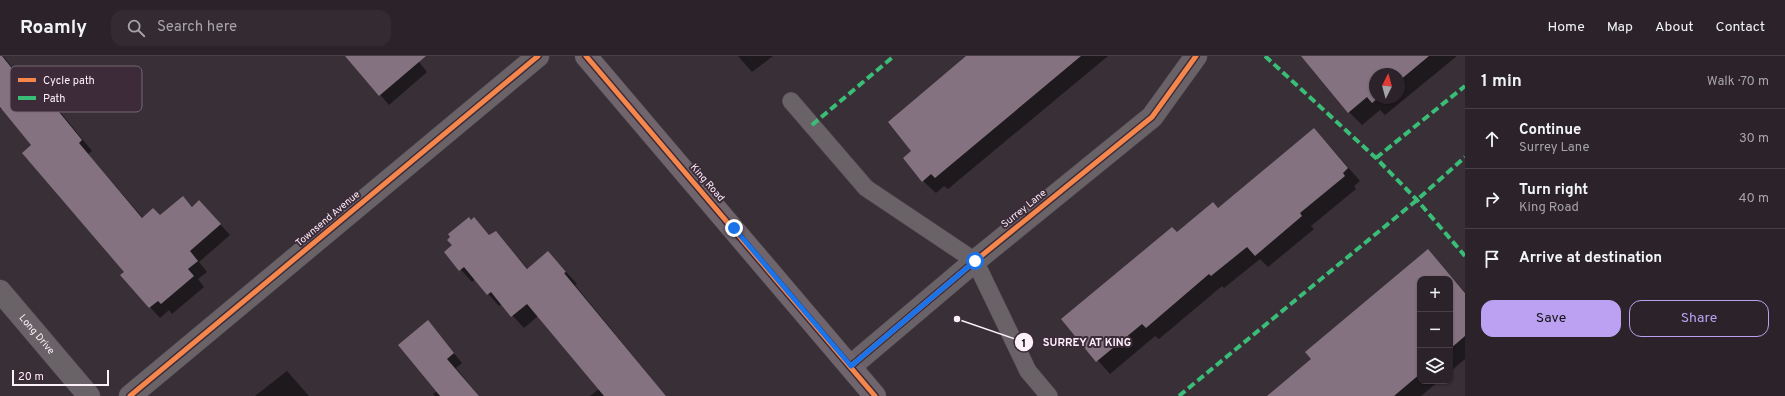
<!DOCTYPE html>
<meta charset="utf-8">
<style>
:root{--surface:#2b2329;--page:#332b31;--text:#f1f3f6;--muted:#a6a4a8;--line:#474046;--accent:#bca0f2}
body{margin:0;font-family:Overpass,sans-serif;background:var(--page);color:var(--text)}
.controls{position:absolute;right:12px;bottom:12px;display:grid;overflow:hidden;border-radius:8px;box-shadow:0 1px 3px #0004}
.controls button{width:36px;height:36px;display:grid;place-items:center;padding:0;border:0;border-bottom:1px solid var(--line);background:var(--surface);color:var(--text);font:20px sans-serif}
.compass{position:absolute;left:1369px;top:12px;width:36px;height:36px;border-radius:50%;background:var(--surface);box-shadow:0 1px 3px #0004;rotate:6deg}
.scale{position:absolute;left:12px;bottom:10px;width:97px;box-sizing:border-box;padding-left:4px;border:2px solid #fcf0f9;border-top:0;font-size:11px;line-height:14px;white-space:nowrap;color:#fcf0f9;-webkit-text-stroke:3px #3d2b39;paint-order:stroke}
.stop{position:absolute;width:12px;height:12px;margin:-9px;border:3px solid #1a73e8;border-radius:50%;background:#fff}
.stop.end{background:#1a73e8;border-color:#fff;box-shadow:0 1px 4px #0008}
.list{margin:0;padding:0;list-style:none}
h2{display:flex;justify-content:space-between;align-items:center;height:52px;margin:0;padding:0 16px;font-size:17px}
h2 small{font-size:13px;font-weight:400;color:var(--muted)}
.list li{display:grid;grid-template-columns:26px 1fr auto;gap:12px;align-items:center;box-sizing:border-box;height:60px;padding:0 16px;border-top:1px solid var(--line)}
.list b{display:block;font-size:15px;white-space:nowrap}
.list p{margin:0;font-size:13px;white-space:nowrap;color:var(--muted)}
.list em{font-size:13px;font-style:normal;color:var(--muted)}
.actions{display:flex;gap:8px;padding:12px 16px}
.actions a{flex:1;padding:9px 0;border:1px solid var(--accent);border-radius:12px;text-align:center;font-size:14px;color:var(--accent)}
.actions .main{background:var(--accent);color:#111}
.icon{flex:none;width:22px;height:22px;fill:none;stroke:currentColor;stroke-width:2;stroke-linecap:round;stroke-linejoin:round}
.map{position:relative;flex:none;width:1465px;height:340px;overflow:hidden}
header{display:flex;align-items:center;gap:24px;box-sizing:border-box;height:56px;padding:0 20px;background:var(--surface);border-bottom:1px solid var(--line)}
header strong{font-size:19px}
nav{display:flex;gap:22px;margin-inline-start:auto;font-size:14px}
.search{width:280px;height:36px;background:var(--page);display:flex;align-items:center;gap:10px;box-sizing:border-box;padding:0 14px;border-radius:12px;color:var(--muted);font-size:15px}
main{display:flex}
aside{flex:1;background:var(--surface)}
.map>svg:first-child{display:block}
</style>
<header>
<strong>Roamly</strong>
<div class="search"><svg class="icon" aria-label="search" viewBox="0 0 24 24"><circle cx="10" cy="10" r="6"/><path d="M15 15l6 6"/></svg>Search here</div>
<nav><a>Home</a><a>Map</a><a>About</a><a>Contact</a></nav>
</header>
<main>
<div class="map">
<svg width="1465" height="340" viewBox="0 0 1465 340">
<rect width="100%" height="100%" fill="#392f37"/>
<g fill="#0007" fill-rule="evenodd">
<path d="M 0,0 L 3,0 L 32,36 L 37,31 L 48,41 L 92,95 L 88,98 L 143,162 L 160,160 L 183,141 L 193,151 L 199,145 L 230,179 L 199,206 L 207,216 L 198,223 L 204,231 L 172,258 L 169,254 L 160,262 L 121,219 L 125,216 L 33,90 L 2,52 L 0,53 Z"/>
<path d="M 347,0 L 414,0 L 427,16 L 389,49 Z"/>
<path d="M 738,0 L 773,0 L 752,16 Z"/>
<path d="M 968,0 L 1108,0 L 948,133 L 944,130 L 936,137 L 923,125 L 913,95 Z"/>
<path d="M 1305,0 L 1457,0 L 1385,59 L 1380,54 L 1362,69 L 1349,56 L 1304,1 ZM 1375,18 L 1399,18 L 1399,42 L 1375,42 Z"/>
<path d="M 1326,86 L 1360,125 L 1354,130 L 1356,133 L 1311,170 L 1314,173 L 1268,211 L 1260,203 L 1224,232 L 1222,230 L 1159,283 L 1155,280 L 1110,318 L 1062,263 L 1177,177 Z"/>
<path d="M 474,163 L 490,180 L 496,176 L 528,213 L 548,196 L 577,228 L 575,229 L 666,340 L 590,340 L 599,333 L 538,260 L 524,272 L 502,248 L 499,250 L 475,223 L 472,226 L 445,196 L 454,190 Z"/>
<path d="M 1428,194 L 1465,236 L 1465,303 L 1450,316 L 1450,223 L 1420,223 L 1420,325 L 1439,325 L 1421,340 L 1268,340 L 1313,303 Z"/>
<path d="M 428,266 L 462,307 L 456,312 L 479,340 L 435,340 L 433,338 L 437,335 Z"/>
<path d="M 287,315 L 309,340 L 255,340 Z"/>
</g>
<g fill="#847280">
<path d="M 0,0 L 2,0 L 30,35 L 37,29 L 82,84 L 79,87 L 142,162 L 153,152 L 160,159 L 183,140 L 192,151 L 199,144 L 221,168 L 190,195 L 198,205 L 188,213 L 194,220 L 161,248 L 158,245 L 149,252 L 120,219 L 124,216 L 22,97 L 31,89 L 0,51 Z"/>
<path d="M 345,0 L 426,0 L 379,40 Z"/>
<path d="M 966,0 L 1081,0 L 935,122 L 931,118 L 922,126 L 903,102 L 911,95 L 888,66 Z"/>
<path d="M 1301,0 L 1429,0 L 1399,25 L 1399,18 L 1375,18 L 1375,42 L 1378,42 L 1372,47 L 1367,41 L 1348,57 Z"/>
<path d="M 1314,72 L 1348,112 L 1343,117 L 1345,120 L 1300,157 L 1302,160 L 1255,200 L 1247,191 L 1211,220 L 1209,218 L 1146,272 L 1142,268 L 1096,306 L 1061,263 L 1172,171 L 1177,176 L 1213,146 L 1218,152 Z"/>
<path d="M 469,161 L 471,164 L 474,161 L 489,179 L 496,175 L 527,213 L 548,195 L 566,216 L 564,217 L 666,340 L 604,340 L 527,248 L 511,261 L 491,236 L 487,239 L 464,211 L 459,215 L 444,196 L 452,189 L 447,184 L 450,181 L 448,178 Z"/>
<path d="M 1428,193 L 1465,237 L 1465,280 L 1450,293 L 1450,223 L 1420,223 L 1420,318 L 1394,340 L 1267,340 L 1311,303 L 1305,296 Z"/>
<path d="M 428,264 L 454,297 L 447,303 L 479,340 L 440,340 L 398,289 Z"/>
</g>
<g fill="none" stroke-linecap="round" stroke-linejoin="round">
<g stroke="#544c53" stroke-width="18">
<path id="service" d="M 791,45 L 866,132 L 975,205 L 1028,315 L 1049,340"/>
</g>
<g stroke="#544c53" stroke-width="23">
<g id="minor">
<path id="s1" d="M 0,235 L 89,340"/>
<path d="M 851,310 L 975,205 L 1152,61 L 1196,0"/>
</g>
</g>
<g stroke="#544c53" stroke-width="23">
<path id="tertiary" d="M 130,340 L 538,0"/>
</g>
<g stroke="#544c53" stroke-width="23">
<path id="primary" d="M 586,0 L 875,340"/>
</g>
<use href="#service" stroke="#696267" stroke-width="17"/>
<use href="#minor" stroke="#696267" stroke-width="22"/>
<use href="#tertiary" stroke="#696267" stroke-width="22"/>
<use href="#primary" stroke="#70656d" stroke-width="22"/>
<g stroke="#3abd76" stroke-width="4" stroke-dasharray="8 4" stroke-linecap="butt">
<path d="M 1265,0 L 1376,102 L 1417,144 L 1465,200"/>
<path d="M 812,69 L 894,0"/>
<path d="M 1376,102 L 1465,30"/>
<path d="M 1179,340 L 1417,144 L 1465,101"/>
</g>
<g stroke="#3d2b39" stroke-width="8">
<g id="cycleway">
<path d="M 586,0 L 875,340"/>
<path d="M 851,310 L 975,205 L 1152,61 L 1196,0"/>
<path d="M 130,340 L 538,0"/>
</g>
</g>
<use href="#cycleway" stroke="#f5874c" stroke-width="5"/>
</g>
<g fill="none" stroke-linecap="round" stroke-linejoin="round">
<path stroke="#1a73e8" stroke-width="5" d="M 734,172 L 851,310 L 975,205"/>
</g>
<g text-anchor="middle" dominant-baseline="central" stroke-width="4" stroke-linejoin="round" paint-order="stroke">
<g font-size="10" fill="#fcf0f9" stroke="#3d2b39">
<text transform="translate(707 127) rotate(49)">King Road</text>
<text transform="translate(1024 153) rotate(-39)">Surrey Lane</text>
<text transform="translate(328 163) rotate(-40)">Townsend Avenue</text>
<text stroke="none"><textPath href="#s1" startOffset="57">Long Drive</textPath></text>
</g>
</g>
<rect x="10" y="10" width="132" height="46" rx="6" fill="#3d2b39" stroke="#766673" stroke-width="1"/>
<rect x="18" y="22" width="18" height="4" fill="#f5874c"/>
<rect x="18" y="40" width="18" height="4" fill="#3abd76"/>
<g font-size="11" fill="#fcf0f9">
<text x="43" y="28">Cycle path</text>
<text x="43" y="46">Path</text>
</g>
<path fill="none" stroke="#fcf0f9" stroke-width="1.5" d="M957 263L1024 286"/>
<g fill="#fcf0f9" stroke="#3d2b39" stroke-width="1.5">
<circle cx="957" cy="263" r="4"/>
<circle cx="1024" cy="286" r="10"/>
</g>
<g font-size="12" text-anchor="middle" font-weight="bold" fill="#111">
<text x="1024" y="291">1</text>
</g>
<g font-size="11" text-anchor="middle" font-weight="bold" fill="#fcf0f9" stroke="#3d2b39" stroke-width="4" stroke-linejoin="round" paint-order="stroke">
<text x="1087" y="290">SURREY AT KING</text>
</g>
</svg>
<div class="controls">
<button>+</button>
<button>−</button>
<button><svg class="icon" aria-label="layers" viewBox="0 0 24 24"><path d="M12 4l9 5-9 5-9-5zM3 14l9 5 9-5"/></svg></button>
</div>
<svg class="compass" viewBox="-18 -18 36 36"><path d="M0-13l5 13h-10z" fill="#e53935"/><path d="M0 13l5-13h-10z" fill="#a6a4a8"/></svg>
<div class="scale">20 m</div>
<div class="stop" style="left:975px;top:205px"></div>
<div class="stop end" style="left:734px;top:172px"></div>
</div>
<aside>
<h2>1 min<small>Walk · 70 m</small></h2>
<ul class="list">
<li><svg class="icon" aria-label="ahead" viewBox="0 0 24 24"><path d="M12 20V5M6 11l6-6 6 6"/></svg><div><b>Continue</b><p>Surrey Lane</p></div><em>30 m</em></li>
<li><svg class="icon" aria-label="right" viewBox="0 0 24 24"><path d="M7 20v-9h11M14 6l5 5-5 5"/></svg><div><b>Turn right</b><p>King Road</p></div><em>40 m</em></li>
<li><svg class="icon" aria-label="arrive" viewBox="0 0 24 24"><path d="M6 21V4h12l-3 4 3 4H6"/></svg><div><b>Arrive at destination</b></div></li>
</ul>
<div class="actions"><a class="main">Save</a><a>Share</a></div>
</aside>
</main>
